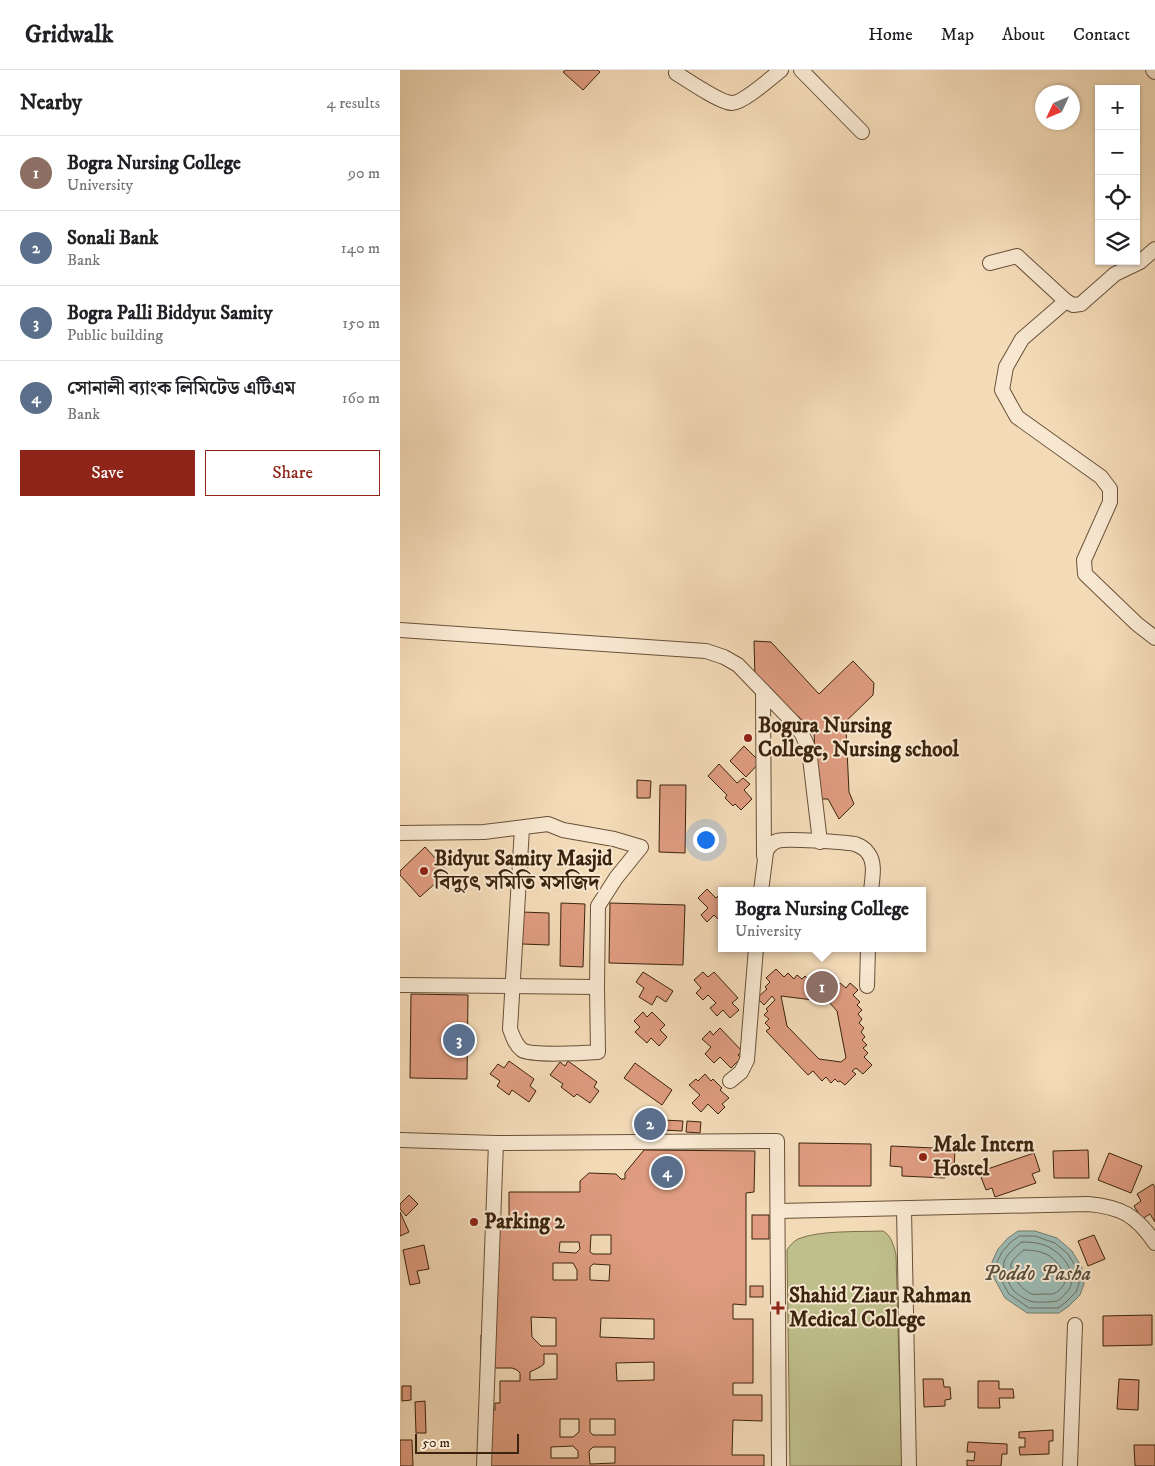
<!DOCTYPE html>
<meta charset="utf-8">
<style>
:root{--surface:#fff;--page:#f2f2f2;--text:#202124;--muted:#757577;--line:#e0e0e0;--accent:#8f2418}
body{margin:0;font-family:"IM FELL DW Pica","Noto Serif Bengali",serif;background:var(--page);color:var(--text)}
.controls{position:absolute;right:15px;top:15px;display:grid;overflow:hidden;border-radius:0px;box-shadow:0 1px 4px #0004}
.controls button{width:45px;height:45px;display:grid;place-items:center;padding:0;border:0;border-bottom:1px solid var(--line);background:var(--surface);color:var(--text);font:25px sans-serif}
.compass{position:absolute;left:635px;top:15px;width:45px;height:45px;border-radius:50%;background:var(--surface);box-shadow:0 1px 4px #0004;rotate:226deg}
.scale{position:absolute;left:15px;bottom:12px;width:104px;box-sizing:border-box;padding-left:5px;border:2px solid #3b230d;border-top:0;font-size:14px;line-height:18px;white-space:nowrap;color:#3b230d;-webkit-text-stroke:4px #f8e8d1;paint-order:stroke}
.you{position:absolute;left:305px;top:769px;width:18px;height:18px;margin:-12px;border:4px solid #fff;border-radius:50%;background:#1a73e8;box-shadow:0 0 0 8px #1a73e833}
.badge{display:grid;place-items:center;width:32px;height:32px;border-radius:50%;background:var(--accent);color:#fff;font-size:16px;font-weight:700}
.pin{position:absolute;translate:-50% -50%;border:2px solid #fff;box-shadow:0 1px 5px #0006}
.popup{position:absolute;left:318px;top:817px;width:208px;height:65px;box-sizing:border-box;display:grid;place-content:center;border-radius:0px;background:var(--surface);filter:drop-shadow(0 1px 4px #0005);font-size:16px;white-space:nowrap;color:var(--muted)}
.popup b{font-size:19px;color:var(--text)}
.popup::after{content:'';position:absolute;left:50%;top:100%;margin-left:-10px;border:10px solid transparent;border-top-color:var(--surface)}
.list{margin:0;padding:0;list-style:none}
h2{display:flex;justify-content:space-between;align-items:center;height:65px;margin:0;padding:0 20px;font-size:21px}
h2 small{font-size:16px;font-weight:400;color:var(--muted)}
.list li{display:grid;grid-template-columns:32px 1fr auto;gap:15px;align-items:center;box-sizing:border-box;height:75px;padding:0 20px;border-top:1px solid var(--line)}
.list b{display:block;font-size:19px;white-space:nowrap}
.list p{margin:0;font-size:16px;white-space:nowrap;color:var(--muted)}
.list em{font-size:16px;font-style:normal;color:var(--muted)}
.actions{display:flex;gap:10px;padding:15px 20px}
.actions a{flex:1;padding:11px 0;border:1px solid var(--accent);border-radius:0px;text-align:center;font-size:18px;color:var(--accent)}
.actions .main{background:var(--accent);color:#fff}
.icon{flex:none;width:28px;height:28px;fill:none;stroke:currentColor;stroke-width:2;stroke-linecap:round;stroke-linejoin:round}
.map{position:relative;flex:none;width:755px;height:1396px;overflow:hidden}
header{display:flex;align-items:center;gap:30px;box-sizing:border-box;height:70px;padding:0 25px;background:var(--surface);border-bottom:1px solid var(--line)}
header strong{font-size:24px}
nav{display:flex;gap:28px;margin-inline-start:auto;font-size:18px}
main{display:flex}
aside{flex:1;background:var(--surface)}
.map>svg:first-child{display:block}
</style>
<header>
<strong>Gridwalk</strong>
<nav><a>Home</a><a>Map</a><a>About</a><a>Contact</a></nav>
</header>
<main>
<aside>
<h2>Nearby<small>4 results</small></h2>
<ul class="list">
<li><span class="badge" style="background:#8d6e63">1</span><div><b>Bogra Nursing College</b><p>University</p></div><em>90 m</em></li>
<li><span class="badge" style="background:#5c6f8a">2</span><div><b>Sonali Bank</b><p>Bank</p></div><em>140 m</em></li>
<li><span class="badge" style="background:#5c6f8a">3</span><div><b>Bogra Palli Biddyut Samity</b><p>Public building</p></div><em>150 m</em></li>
<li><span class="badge" style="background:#5c6f8a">4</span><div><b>সোনালী ব্যাংক লিমিটেড এটিএম</b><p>Bank</p></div><em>160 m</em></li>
</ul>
<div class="actions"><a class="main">Save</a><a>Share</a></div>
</aside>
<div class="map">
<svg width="755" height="1396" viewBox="0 0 755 1396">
<rect width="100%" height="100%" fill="#f4dbb8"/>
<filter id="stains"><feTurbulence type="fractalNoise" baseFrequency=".004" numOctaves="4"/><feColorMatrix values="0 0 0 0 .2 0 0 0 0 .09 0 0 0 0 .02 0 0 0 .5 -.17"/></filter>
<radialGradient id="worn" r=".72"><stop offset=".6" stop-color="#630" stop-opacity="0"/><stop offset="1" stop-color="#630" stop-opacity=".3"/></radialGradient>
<path fill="#bfbf8c" stroke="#7d714c" d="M 483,1161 C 491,1165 494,1176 496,1185 L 502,1396 L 390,1396 L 387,1180 C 390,1175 393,1172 398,1169 C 419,1160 460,1162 483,1161 Z"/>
<path fill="#9cbab3" stroke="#757e71" d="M 618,1161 L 635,1161 L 657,1168 L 672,1181 L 682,1198 L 684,1214 L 680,1225 L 669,1236 L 659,1243 L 627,1243 L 605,1228 L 594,1208 L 592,1192 L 598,1179 L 608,1168 Z"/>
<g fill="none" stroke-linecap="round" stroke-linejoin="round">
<g stroke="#6c6e60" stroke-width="1">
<path d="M 620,1166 L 635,1166 L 655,1173 L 668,1184 L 677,1199 L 679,1214 L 676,1222 L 666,1232 L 658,1238 L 629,1238 L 609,1224 L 599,1206 L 597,1192 L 602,1182 L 611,1172 Z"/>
<path d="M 622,1172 C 632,1172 644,1173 652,1179 C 667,1188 680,1209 666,1223 C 663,1226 661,1229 657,1231 C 653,1232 634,1233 630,1231 C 626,1230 617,1224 614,1221 C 609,1216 602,1199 604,1192 C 607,1184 615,1177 622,1172 Z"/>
<path d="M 624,1180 C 632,1180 639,1181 646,1184 C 655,1188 666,1202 665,1212 C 664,1215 661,1219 658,1221 C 654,1225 649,1224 644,1224 C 640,1224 635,1225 632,1224 C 623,1221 609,1205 611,1194 C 613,1189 620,1183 624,1180 Z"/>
</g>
</g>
<g fill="#df9c80" stroke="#3b230d" fill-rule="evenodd">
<path d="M 166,0 L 198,0 L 200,2 L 183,20 L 163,2 Z"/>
<path d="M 354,571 L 371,572 L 419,624 L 453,591 L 474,613 L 473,625 L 438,659 L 446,659 L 449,722 L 454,734 L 439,749 L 428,729 L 417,729 L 414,662 L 398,646 L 395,649 L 355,608 Z"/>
<path d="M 344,676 L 360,692 L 346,707 L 330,691 Z"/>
<path d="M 319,694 L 337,713 L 343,708 L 350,714 L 344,720 L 352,729 L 341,740 L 335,734 L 333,736 L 325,728 L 327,725 L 308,706 Z"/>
<path d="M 237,710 L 251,711 L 250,728 L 237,728 Z"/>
<path d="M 260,715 L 286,715 L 285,783 L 259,782 Z"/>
<path d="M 25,777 L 48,802 L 20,827 L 0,805 L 0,801 Z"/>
<path d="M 307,819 L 316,828 L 322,823 L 322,853 L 314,845 L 307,852 L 301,845 L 308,838 L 298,828 Z"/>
<path d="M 161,833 L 185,834 L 183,897 L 160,896 Z"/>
<path d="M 210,833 L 285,835 L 283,895 L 209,893 Z"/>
<path d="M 122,842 L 149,843 L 149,875 L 122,874 Z"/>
<path d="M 376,899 L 384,907 L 388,903 L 394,909 L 397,905 L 402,909 L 405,906 L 411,912 L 414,908 L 420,914 L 423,910 L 429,916 L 432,912 L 437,916 L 440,913 L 446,918 L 450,913 L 458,920 L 453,925 L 460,932 L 457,935 L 462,940 L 458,944 L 462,949 L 459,953 L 464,958 L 461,962 L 465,967 L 462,970 L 467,975 L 463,978 L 468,983 L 464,987 L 472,995 L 463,1004 L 456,998 L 452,1001 L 456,1004 L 445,1015 L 440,1011 L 438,1012 L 435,1009 L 431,1013 L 426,1007 L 422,1011 L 413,1001 L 408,1005 L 366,961 L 370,958 L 365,953 L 369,949 L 364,945 L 368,941 L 366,939 L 375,930 L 372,926 L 364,935 L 357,928 L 367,919 L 365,917 L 370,912 L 366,908 ZM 381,926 L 429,932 L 437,941 L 446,988 L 441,992 L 419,989 L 387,956 Z"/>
<path d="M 243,902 L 273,921 L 266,932 L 257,926 L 252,935 L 239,927 L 244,918 L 236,912 Z"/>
<path d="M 303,902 L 308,907 L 314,902 L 338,928 L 332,933 L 339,940 L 330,948 L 323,940 L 317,946 L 310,938 L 316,933 L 308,925 L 303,930 L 296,923 L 301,918 L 294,910 Z"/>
<path d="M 11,924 L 68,925 L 67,1009 L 10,1008 Z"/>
<path d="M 243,942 L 247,947 L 252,942 L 265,955 L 260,960 L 267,967 L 259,976 L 251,968 L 247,973 L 235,962 L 240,957 L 234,951 Z"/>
<path d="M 320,958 L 342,981 L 338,985 L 341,988 L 331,998 L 320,987 L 314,993 L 305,984 L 311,977 L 302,969 L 310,961 L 313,965 Z"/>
<path d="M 109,991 L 134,1009 L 130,1016 L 136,1021 L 129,1032 L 112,1020 L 109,1025 L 97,1016 L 100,1011 L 90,1004 L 98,994 L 104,998 Z"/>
<path d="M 168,991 L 197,1012 L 194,1017 L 199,1021 L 190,1033 L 177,1024 L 174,1027 L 161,1017 L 163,1014 L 150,1005 L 160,992 L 165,996 Z"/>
<path d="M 235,993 L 272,1020 L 262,1035 L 224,1008 Z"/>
<path d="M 305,1004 L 311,1011 L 313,1009 L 322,1018 L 320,1020 L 329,1028 L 322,1034 L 325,1037 L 318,1044 L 308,1034 L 301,1042 L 292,1033 L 300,1025 L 289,1015 L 296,1009 L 298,1011 Z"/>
<path d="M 241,1047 L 260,1048 L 259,1061 L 241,1061 Z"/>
<path d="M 262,1050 L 283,1051 L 282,1061 L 262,1060 Z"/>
<path d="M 287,1051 L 301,1052 L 300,1063 L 286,1062 Z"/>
<path d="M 399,1073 L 471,1074 L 471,1116 L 399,1116 Z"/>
<path d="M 491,1076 L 555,1079 L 554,1099 L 545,1098 L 545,1108 L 502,1106 L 502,1097 L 490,1096 Z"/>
<path d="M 244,1080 L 355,1081 L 354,1122 L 346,1123 L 346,1235 L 333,1234 L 333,1249 L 353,1249 L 353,1313 L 333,1313 L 333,1325 L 362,1325 L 362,1351 L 333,1350 L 332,1385 L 364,1385 L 364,1396 L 91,1396 L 92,1340 L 95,1340 L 95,1333 L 100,1333 L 100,1311 L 120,1311 L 120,1303 L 117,1300 L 112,1298 L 81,1298 L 81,1265 L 94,1265 L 94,1156 L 109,1156 L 109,1122 L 180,1122 L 180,1111 L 189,1103 L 216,1104 L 221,1109 L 225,1109 L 225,1103 ZM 191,1165 L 211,1165 L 211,1184 L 193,1184 L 190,1182 ZM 160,1172 L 179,1172 L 180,1179 L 176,1183 L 159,1182 ZM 153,1193 L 173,1193 L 177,1200 L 177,1210 L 153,1210 ZM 193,1194 L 210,1195 L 209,1211 L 190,1210 L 190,1197 ZM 131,1247 L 156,1248 L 156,1276 L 141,1276 L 132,1267 ZM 201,1248 L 254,1249 L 254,1269 L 200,1267 ZM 144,1284 L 157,1284 L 157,1309 L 130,1310 L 130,1302 L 140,1297 L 144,1294 ZM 254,1292 L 254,1310 L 217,1311 L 216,1293 ZM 160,1349 L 179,1349 L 179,1362 L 173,1367 L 160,1367 ZM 190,1349 L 215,1349 L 215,1365 L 193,1365 L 190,1362 ZM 173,1376 L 178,1381 L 178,1388 L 151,1388 L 151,1377 ZM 193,1377 L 215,1377 L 215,1393 L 190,1394 L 189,1381 Z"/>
<path d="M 688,1080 L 689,1108 L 654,1108 L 653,1081 Z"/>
<path d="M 634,1083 L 640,1101 L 632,1104 L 636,1113 L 595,1127 L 592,1118 L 586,1120 L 579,1102 Z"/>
<path d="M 709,1083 L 742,1096 L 731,1123 L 698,1110 Z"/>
<path d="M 753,1114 L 755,1117 L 755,1152 L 750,1144 L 742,1149 L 734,1136 L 741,1131 L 737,1124 Z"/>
<path d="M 9,1125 L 18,1134 L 6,1146 L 0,1139 L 0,1134 Z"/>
<path d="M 0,1142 L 9,1162 L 0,1166 Z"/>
<rect x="352" y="1145" width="17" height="24"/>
<path d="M 694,1165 L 705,1189 L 688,1196 L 678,1171 Z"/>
<path d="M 24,1175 L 29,1199 L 17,1201 L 20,1213 L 10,1215 L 3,1180 Z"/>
<rect x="350" y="1216" width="13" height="11"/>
<path d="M 752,1245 L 752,1275 L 703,1276 L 703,1246 Z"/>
<path d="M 523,1309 L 543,1309 L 544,1317 L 550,1317 L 551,1329 L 545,1330 L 545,1336 L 524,1337 Z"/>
<path d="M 719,1309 L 739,1310 L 738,1340 L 717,1339 Z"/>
<path d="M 578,1311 L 599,1311 L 599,1319 L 613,1319 L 614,1328 L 599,1328 L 600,1338 L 578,1338 Z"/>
<path d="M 2,1316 L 11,1316 L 11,1330 L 2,1331 Z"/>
<path d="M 25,1331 L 26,1363 L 16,1363 L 15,1332 Z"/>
<path d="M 653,1360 L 653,1371 L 649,1371 L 649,1384 L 620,1385 L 619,1377 L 625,1377 L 625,1368 L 619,1368 L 619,1362 Z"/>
<path d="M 0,1370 L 12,1370 L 13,1396 L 0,1396 Z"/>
<path d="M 568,1372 L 607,1374 L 607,1384 L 602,1384 L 601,1396 L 567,1396 L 567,1390 L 574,1391 L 575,1382 L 567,1382 Z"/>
<path d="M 734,1375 L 755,1375 L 755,1396 L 735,1396 Z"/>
</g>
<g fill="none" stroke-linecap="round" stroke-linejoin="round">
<g stroke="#695138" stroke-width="16">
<g id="minor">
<path d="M 401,0 L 462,62"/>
<path d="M 753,0 L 755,2"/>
<path d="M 276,3 C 287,10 321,33 332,33 C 343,33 371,8 381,0"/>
<path d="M 590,193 L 617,186 L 666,231 L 673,235 L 681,234 L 715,204 L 740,192 L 755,179"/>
<path d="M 666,231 L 622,269 L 606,297 L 602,320 L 617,347 L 701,407 L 710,419 L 710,432 L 684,490 L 685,504 L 737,554 L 755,568"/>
<path d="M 0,560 L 306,581 L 324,587 L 338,595 L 393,652 L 402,664 L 407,675 L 410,688 L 420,772"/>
<path d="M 363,621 L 364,786"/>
<path d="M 0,763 L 84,762 L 148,754 L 163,760 L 214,769 L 241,777 L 216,808 L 198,836 L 197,917 L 198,982 C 184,983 131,986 122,980 C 115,974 113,967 110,959 L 122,758"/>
<path d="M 361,821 L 366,782 C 368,777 372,773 377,771 C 386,768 444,772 455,774 C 460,776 465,778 468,783 C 476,793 472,809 471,821"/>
<path d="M 0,915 L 197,917"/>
<path d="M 467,916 L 468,878"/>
<path d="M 330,1011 L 341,1002 L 347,990 L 356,878"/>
<path d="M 0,1070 L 96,1073 L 377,1071 L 379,1396"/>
<path d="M 504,1139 L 509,1396"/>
<path d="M 378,1141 L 688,1134 C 721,1137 736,1145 755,1173"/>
<path d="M 84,1396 L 96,1073"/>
<path d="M 670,1396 L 675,1255"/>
</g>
</g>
<use href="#minor" stroke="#f8e8d1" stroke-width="14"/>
</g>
<g fill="#8f2418" stroke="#f8e8d1" stroke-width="2">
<circle cx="348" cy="668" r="5"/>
<circle cx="24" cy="801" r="5"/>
<circle cx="523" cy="1087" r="5"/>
<circle cx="74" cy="1152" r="5"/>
<path d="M375.5 1230.5h5v5h5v5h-5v5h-5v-5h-5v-5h5z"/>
</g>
<g text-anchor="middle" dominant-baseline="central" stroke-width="4" stroke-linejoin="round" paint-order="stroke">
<g font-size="21" font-weight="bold" fill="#3b230d" stroke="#f8e8d1" text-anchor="start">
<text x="358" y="656">Bogura Nursing<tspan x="358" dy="24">College, Nursing school</tspan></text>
<text x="34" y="789">Bidyut Samity Masjid<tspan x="34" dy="24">বিদ্যুৎ সমিতি মসজিদ</tspan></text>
<text x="533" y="1075">Male Intern<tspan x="533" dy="24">Hostel</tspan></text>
<text x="84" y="1152">Parking 2</text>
<text x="389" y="1226">Shahid Ziaur Rahman<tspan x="389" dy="24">Medical College</tspan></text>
</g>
<g font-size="22" font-style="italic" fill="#58503f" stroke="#f8e8d1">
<text x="637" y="1203">Poddo Pasha</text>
</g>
</g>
<rect width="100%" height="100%" filter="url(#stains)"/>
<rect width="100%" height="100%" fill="url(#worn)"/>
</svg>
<div class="controls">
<button>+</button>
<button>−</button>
<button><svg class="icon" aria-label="locate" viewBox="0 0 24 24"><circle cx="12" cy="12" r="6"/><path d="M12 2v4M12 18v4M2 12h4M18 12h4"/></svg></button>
<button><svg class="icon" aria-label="layers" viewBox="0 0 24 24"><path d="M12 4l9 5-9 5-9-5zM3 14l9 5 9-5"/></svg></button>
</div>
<svg class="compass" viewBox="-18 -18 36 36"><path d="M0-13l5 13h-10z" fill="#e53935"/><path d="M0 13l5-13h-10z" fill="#757577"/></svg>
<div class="scale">50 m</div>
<div class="you"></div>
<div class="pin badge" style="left:422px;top:917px;background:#8d6e63">1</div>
<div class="popup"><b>Bogra Nursing College</b>University</div>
<div class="pin badge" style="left:250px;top:1054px;background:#5c6f8a">2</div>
<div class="pin badge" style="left:59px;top:970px;background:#5c6f8a">3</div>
<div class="pin badge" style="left:267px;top:1102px;background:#5c6f8a">4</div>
</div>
</main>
